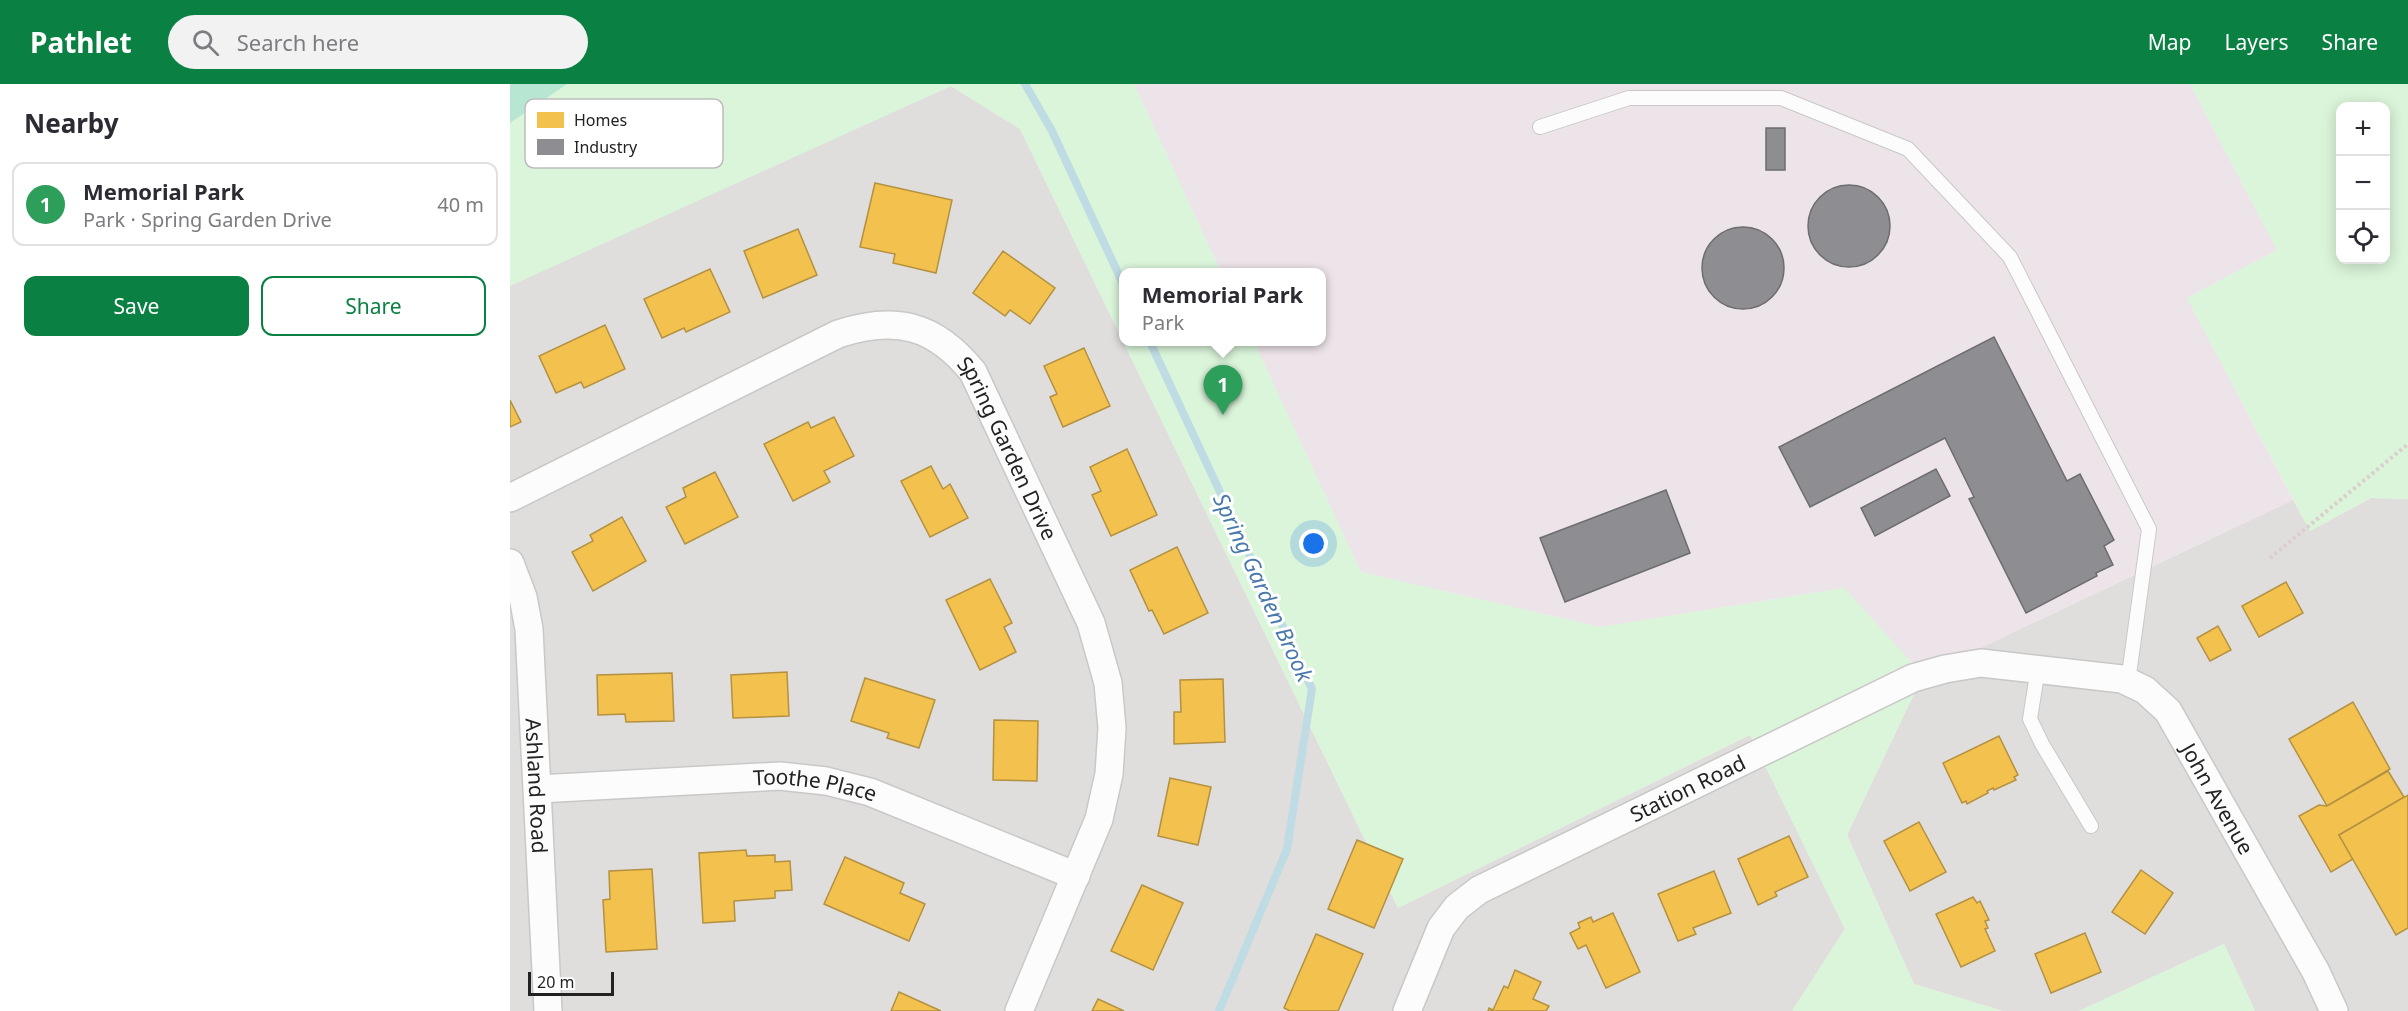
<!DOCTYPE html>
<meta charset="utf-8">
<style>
:root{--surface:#fff;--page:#f2f2f3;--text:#2b2b33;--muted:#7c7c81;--line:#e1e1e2;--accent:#0b8043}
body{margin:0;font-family:"Noto Sans",sans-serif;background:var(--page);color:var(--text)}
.controls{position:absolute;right:18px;top:18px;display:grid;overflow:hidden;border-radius:12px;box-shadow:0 3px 15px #0003}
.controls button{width:54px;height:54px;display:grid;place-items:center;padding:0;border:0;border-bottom:2px solid var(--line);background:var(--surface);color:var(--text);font:30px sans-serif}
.scale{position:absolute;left:18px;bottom:15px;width:86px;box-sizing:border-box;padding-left:6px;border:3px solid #222;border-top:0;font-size:16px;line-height:21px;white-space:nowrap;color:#222;-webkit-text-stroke:4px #fff;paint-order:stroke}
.you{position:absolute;left:804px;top:460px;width:21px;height:21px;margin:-15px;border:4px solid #fff;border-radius:50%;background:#1a73e8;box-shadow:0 0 0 9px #1a73e833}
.badge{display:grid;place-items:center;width:39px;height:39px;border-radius:50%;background:var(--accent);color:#fff;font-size:20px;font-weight:700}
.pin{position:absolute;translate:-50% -50px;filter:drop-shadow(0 2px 3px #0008)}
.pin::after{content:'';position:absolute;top:32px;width:21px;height:18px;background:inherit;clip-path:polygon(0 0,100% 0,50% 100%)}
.popup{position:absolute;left:609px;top:184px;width:207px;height:78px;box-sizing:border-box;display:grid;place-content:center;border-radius:12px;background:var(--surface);filter:drop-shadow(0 2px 4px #0005);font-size:20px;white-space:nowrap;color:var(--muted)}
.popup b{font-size:22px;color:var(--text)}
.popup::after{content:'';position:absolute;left:50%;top:100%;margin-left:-12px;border:12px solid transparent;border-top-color:var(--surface)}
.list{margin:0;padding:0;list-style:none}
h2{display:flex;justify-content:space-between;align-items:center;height:78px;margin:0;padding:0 24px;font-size:26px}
h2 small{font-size:20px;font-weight:400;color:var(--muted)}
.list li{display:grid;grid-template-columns:39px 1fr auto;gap:18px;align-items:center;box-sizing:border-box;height:84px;margin:0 12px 12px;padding:0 12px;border:2px solid var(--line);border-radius:12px}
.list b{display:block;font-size:22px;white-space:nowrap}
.list p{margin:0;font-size:20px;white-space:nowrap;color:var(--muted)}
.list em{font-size:20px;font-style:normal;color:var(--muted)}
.actions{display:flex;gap:12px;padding:18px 24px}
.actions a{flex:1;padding:14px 0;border:2px solid var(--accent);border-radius:12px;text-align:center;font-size:21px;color:var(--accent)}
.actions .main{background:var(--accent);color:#fff}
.icon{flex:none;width:33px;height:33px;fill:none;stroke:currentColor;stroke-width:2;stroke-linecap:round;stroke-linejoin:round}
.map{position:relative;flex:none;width:1898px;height:927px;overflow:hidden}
header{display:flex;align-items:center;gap:36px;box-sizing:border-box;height:84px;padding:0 30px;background:var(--accent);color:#fff}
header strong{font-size:28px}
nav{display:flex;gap:33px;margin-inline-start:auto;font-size:21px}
.search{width:420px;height:54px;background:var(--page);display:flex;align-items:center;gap:15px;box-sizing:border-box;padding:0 21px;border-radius:33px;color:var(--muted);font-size:22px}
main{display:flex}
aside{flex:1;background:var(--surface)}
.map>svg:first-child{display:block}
</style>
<header>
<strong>Pathlet</strong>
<div class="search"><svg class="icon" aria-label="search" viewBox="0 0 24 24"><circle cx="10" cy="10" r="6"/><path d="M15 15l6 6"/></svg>Search here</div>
<nav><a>Map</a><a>Layers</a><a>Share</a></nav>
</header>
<main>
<aside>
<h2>Nearby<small></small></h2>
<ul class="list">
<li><span class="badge" style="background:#2e9e5b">1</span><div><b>Memorial Park</b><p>Park · Spring Garden Drive</p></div><em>40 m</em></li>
</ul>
<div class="actions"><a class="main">Save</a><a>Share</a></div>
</aside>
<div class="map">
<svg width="1898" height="927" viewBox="0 0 1898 927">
<rect width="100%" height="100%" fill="#f0eeeb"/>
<g fill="#dfdedc">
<path d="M 441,2 L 510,45 L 888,824 L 1240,651 L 1335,845 L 1282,927 L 0,927 L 0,196 Z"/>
<path d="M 1861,414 L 1898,415 L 1898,927 L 1745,927 L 1714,860 L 1569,927 L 1493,927 L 1404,900 L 1337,751 L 1413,591 L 1783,416 L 1800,447 Z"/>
</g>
<path fill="#ede4e9" d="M 624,0 L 1680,0 L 1767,166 L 1677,214 L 1783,416 L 1413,591 L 1333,504 L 1090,543 L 851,488 L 744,258 L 812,258 L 812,188 L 711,188 Z"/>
<g fill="#daf5da" fill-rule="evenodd">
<path d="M 0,0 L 624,0 L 711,188 L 614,188 L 614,258 L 744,258 L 851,488 L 1090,543 L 1334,504 L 1413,591 L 1337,751 L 1404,900 L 1493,927 L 1282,927 L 1335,845 L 1240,651 L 888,824 L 510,45 L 441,2 L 0,202 Z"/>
<path d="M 1680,0 L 1898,0 L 1898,415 L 1861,414 L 1800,447 L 1677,214 L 1767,166 ZM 1876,22 L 1876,176 L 1830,176 L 1830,22 Z"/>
<path d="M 1714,860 L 1745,927 L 1569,927 Z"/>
</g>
<path fill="#b7e6d2" d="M 0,0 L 57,0 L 0,39 Z"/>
<g fill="#f2c14e" stroke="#b49141" stroke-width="1.5">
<path d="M 365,99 L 442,116 L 426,189 L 383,179 L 385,170 L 350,163 Z"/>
<path d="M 288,145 L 307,191 L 253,214 L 234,167 Z"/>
<path d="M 493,167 L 545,204 L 520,240 L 500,226 L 495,232 L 463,209 Z"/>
<path d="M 200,185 L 220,228 L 176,248 L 174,244 L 152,254 L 134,215 Z"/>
<path d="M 95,241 L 115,285 L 74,304 L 71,298 L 46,309 L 29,272 Z"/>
<path d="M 574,264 L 600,322 L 553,343 L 540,313 L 547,310 L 534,282 Z"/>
<path d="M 0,316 L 11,338 L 0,343 Z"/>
<path d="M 324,333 L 344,372 L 314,387 L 320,398 L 283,417 L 254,360 L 298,338 L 301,344 Z"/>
<path d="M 617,365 L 647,431 L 601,452 L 582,411 L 591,407 L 580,383 Z"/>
<path d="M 421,382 L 433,405 L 440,400 L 458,434 L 420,453 L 391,397 Z"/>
<path d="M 205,388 L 228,433 L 175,460 L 156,423 L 176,413 L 173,404 Z"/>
<path d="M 112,433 L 136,477 L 83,507 L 62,468 L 83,457 L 80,451 Z"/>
<path d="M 667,463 L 698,529 L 654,550 L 642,526 L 639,527 L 620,486 Z"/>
<path d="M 480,495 L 502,539 L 494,543 L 506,568 L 470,586 L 436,516 Z"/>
<path d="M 1776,498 L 1793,529 L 1749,553 L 1732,522 Z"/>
<path d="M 1708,542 L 1721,566 L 1700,577 L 1687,554 Z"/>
<path d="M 277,588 L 279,632 L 223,634 L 221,591 Z"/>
<path d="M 162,589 L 164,637 L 116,638 L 115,630 L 88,631 L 87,591 Z"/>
<path d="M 355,594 L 425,616 L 409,664 L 377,654 L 379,649 L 341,637 Z"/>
<path d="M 713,595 L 715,658 L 664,660 L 664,628 L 671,628 L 670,596 Z"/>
<path d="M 1843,618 L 1880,685 L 1817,722 L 1779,655 Z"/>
<path d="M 484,636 L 528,637 L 527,697 L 483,696 Z"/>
<path d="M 1489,652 L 1508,691 L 1504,693 L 1506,696 L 1484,706 L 1483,704 L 1477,707 L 1478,709 L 1457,720 L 1456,717 L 1452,719 L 1433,679 Z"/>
<path d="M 1878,687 L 1894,713 L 1829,751 L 1843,775 L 1821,788 L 1789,732 L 1809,721 L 1817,722 Z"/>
<path d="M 660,694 L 701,703 L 688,761 L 648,752 Z"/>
<path d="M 1898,711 L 1898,844 L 1886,851 L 1829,751 Z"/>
<path d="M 1409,738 L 1436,788 L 1400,807 L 1374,757 Z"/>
<path d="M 1279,752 L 1298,793 L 1265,808 L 1267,812 L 1248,821 L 1228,775 Z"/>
<path d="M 847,756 L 893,775 L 864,844 L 818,825 Z"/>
<path d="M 236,766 L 237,772 L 265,771 L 265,778 L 280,777 L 282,806 L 265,807 L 265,814 L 224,817 L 225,837 L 193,839 L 189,769 Z"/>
<path d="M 335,773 L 394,799 L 390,809 L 415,820 L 399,857 L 314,820 Z"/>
<path d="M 142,785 L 147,865 L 96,868 L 93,816 L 100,815 L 99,787 Z"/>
<path d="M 1631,786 L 1663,809 L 1635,850 L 1602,828 Z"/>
<path d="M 1204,787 L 1221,829 L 1183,844 L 1186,850 L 1168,857 L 1148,810 Z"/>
<path d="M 632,801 L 673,819 L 643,886 L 601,867 Z"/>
<path d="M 1463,813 L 1467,819 L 1470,817 L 1479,836 L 1475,837 L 1478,844 L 1475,845 L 1485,867 L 1451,883 L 1426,830 Z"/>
<path d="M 1103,829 L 1130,888 L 1096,904 L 1076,861 L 1068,865 L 1060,849 L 1070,844 L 1068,839 L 1081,833 L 1083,838 Z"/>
<path d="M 1575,849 L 1591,888 L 1541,909 L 1525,870 Z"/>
<path d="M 806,850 L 853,870 L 828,927 L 780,927 L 774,924 Z"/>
<path d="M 1005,886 L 1031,898 L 1023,915 L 1039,922 L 1036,927 L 978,927 L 979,924 L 983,926 L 994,902 L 998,904 Z"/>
<path d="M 389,908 L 431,927 L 381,927 Z"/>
<path d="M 588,915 L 614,927 L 582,927 Z"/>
</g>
<g fill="#8d8d92" stroke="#6d6d70" stroke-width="1.5">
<rect x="1256" y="44" width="19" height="42"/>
<circle cx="1339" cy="142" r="41"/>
<circle cx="1233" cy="184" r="41"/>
<path d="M 1484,253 L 1557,397 L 1570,390 L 1604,456 L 1594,462 L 1603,481 L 1586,489 L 1587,492 L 1516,529 L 1459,415 L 1464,413 L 1435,354 L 1300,423 L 1269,363 Z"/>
<path d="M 1426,385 L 1440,412 L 1365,452 L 1351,424 Z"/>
<path d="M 1156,406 L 1180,469 L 1055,518 L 1030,454 Z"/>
</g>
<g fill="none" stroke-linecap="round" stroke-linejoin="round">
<g stroke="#bfdbe3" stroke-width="8">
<path d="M 515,0 L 542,47 L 614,202"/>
<path d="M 640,258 L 802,605 L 777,765 L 709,927"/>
</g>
<g stroke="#c9c8c7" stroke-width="16">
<g id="service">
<path d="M 1030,43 L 1119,14 L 1271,14 L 1398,65 L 1500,173 L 1639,445 L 1618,598"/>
<path d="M 1528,584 L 1520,635 L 1532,660 L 1581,742"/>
</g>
</g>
<g stroke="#c9c8c7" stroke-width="30">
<g id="minor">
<path id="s1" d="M 0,414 L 328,250 C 386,231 425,241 463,288 L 581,539 L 598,599 L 602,644 L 599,690 L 589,735 L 509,927"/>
<path id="s2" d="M 0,479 L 13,513 L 19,545 L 38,927"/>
<path id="s3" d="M 28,705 L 270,692 L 316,697 L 360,708 L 566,792"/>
<path id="s4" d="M 897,927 L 931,844 L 947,823 L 969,806 L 1403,594 L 1435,585 L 1471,579 L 1612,595 L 1635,606 L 1658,627 L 1806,888 L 1824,927"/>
</g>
</g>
<path stroke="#dccecd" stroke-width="4" stroke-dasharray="3 3" stroke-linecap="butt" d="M 1760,474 L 1898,360"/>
<use href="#service" stroke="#fdfcfc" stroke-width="14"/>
<use href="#minor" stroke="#fdfcfc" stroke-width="27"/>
</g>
<g text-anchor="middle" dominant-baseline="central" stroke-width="6" stroke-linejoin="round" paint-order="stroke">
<g font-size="21" fill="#222" stroke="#fff">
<text stroke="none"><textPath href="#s1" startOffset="602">Spring Garden Drive</textPath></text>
<text stroke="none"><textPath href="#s2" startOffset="226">Ashland Road</textPath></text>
<text stroke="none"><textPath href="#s3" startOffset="278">Toothe Place</textPath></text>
<text stroke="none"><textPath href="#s4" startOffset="376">Station Road</textPath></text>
<text stroke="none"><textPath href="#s4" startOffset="996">John Avenue</textPath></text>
</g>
<g font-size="22" font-style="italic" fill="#4a7aab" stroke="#fff">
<text transform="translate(754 503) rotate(65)">Spring Garden Brook</text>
</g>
</g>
<rect x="15" y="15" width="198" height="69" rx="9" fill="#fff" stroke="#bdbdbd" stroke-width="1.5"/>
<rect x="27" y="28" width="27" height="16" fill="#f2c14e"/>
<rect x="27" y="55" width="27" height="16" fill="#8d8d92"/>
<g font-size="16" fill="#222">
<text x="64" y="42">Homes</text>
<text x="64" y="69">Industry</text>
</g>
</svg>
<div class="controls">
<button>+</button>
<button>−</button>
<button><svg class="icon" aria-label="locate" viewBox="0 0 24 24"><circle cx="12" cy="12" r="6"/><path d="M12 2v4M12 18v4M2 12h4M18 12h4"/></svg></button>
</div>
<div class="scale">20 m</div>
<div class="you"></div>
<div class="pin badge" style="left:713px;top:331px;background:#2e9e5b">1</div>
<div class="popup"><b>Memorial Park</b>Park</div>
</div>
</main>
